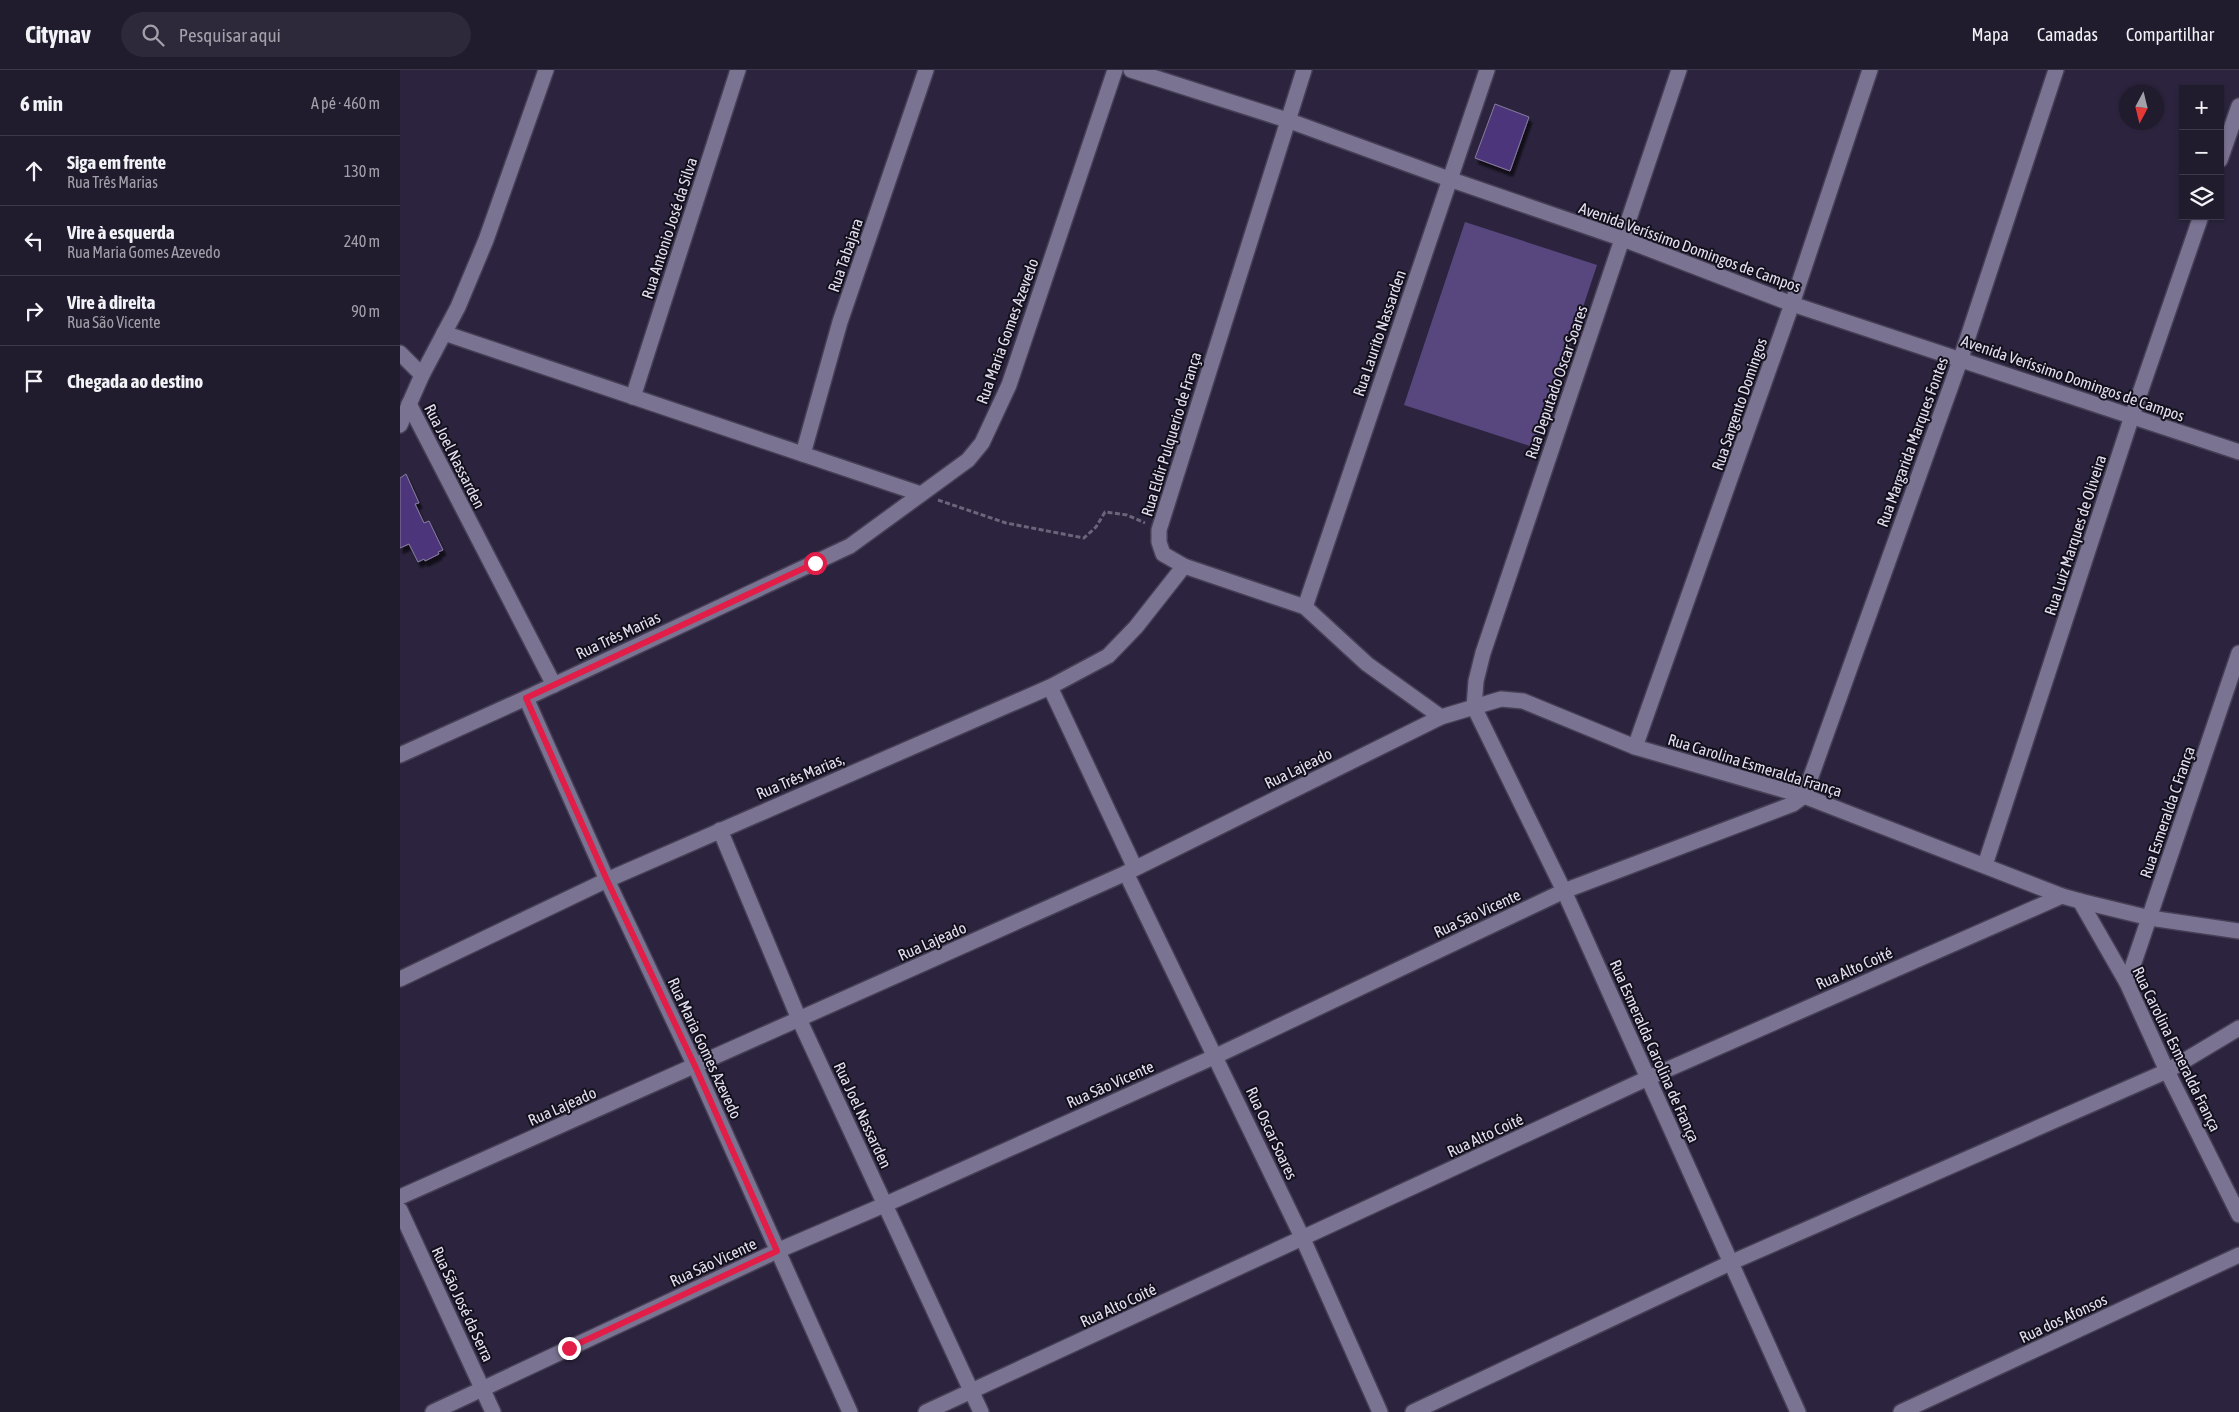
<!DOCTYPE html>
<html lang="pt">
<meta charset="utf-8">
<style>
:root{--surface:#211b2e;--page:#2d283a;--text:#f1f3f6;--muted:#a2a1aa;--line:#3e394a}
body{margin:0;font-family:"Asap Condensed",sans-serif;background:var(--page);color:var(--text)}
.controls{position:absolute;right:15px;top:15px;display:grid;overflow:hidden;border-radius:0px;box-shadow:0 1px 4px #0004}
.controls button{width:45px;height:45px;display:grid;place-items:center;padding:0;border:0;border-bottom:1px solid var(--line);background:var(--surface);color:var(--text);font:25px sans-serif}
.compass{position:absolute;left:1719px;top:15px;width:45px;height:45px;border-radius:50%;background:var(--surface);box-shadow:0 1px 4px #0004;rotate:187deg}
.stop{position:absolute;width:15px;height:15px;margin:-11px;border:4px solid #e11d48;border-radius:50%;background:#fff}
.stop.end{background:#e11d48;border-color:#fff;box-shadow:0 1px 5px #0008}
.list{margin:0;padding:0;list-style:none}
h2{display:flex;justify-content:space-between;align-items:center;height:65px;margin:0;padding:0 20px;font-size:21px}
h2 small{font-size:16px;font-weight:400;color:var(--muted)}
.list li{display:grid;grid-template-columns:32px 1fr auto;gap:15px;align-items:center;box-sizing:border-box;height:70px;padding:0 20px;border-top:1px solid var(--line)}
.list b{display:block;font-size:19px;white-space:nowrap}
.list p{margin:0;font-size:16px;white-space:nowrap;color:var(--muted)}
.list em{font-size:16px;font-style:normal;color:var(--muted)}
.icon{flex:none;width:28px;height:28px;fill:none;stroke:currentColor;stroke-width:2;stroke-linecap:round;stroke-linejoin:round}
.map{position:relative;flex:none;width:1839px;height:1342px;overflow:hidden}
header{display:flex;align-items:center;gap:30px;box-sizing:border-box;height:70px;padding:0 25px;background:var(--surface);border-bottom:1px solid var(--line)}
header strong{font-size:24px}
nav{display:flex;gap:28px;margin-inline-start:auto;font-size:18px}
.search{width:350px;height:45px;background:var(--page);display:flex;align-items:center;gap:12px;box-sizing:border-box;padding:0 18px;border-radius:28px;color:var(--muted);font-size:19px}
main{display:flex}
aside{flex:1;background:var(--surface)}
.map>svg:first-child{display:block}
</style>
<header>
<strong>Citynav</strong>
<div class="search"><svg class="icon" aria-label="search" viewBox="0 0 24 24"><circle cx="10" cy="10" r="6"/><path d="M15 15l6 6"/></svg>Pesquisar aqui</div>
<nav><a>Mapa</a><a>Camadas</a><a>Compartilhar</a></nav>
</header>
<main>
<aside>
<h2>6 min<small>A pé · 460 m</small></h2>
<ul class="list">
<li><svg class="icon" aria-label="ahead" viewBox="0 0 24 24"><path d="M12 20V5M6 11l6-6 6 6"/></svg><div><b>Siga em frente</b><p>Rua Três Marias</p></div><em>130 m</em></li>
<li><svg class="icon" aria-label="left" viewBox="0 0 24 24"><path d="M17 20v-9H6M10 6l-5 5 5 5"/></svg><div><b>Vire à esquerda</b><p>Rua Maria Gomes Azevedo</p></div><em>240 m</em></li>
<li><svg class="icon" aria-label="right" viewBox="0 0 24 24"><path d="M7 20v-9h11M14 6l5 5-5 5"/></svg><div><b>Vire à direita</b><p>Rua São Vicente</p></div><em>90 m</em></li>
<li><svg class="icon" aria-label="arrive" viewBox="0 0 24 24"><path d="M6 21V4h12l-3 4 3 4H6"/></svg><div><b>Chegada ao destino</b></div></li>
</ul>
</aside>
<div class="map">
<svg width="1839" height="1342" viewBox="0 0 1839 1342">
<defs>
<filter id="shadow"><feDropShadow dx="3" dy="5.5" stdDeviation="1" flood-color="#0009"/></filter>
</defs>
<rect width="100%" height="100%" fill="#2c243e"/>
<path fill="#58467f" d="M 1065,152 L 1197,195 L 1136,378 L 1004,335 Z"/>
<g fill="#4e347c" stroke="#867e9d" filter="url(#shadow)">
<path d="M 1095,34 L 1129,47 L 1110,101 L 1075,88 Z"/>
<path d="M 6,404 L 19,433 L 15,434 L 24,453 L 29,451 L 43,480 L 38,482 L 39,484 L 25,491 L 24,489 L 18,492 L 9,474 L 0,478 L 0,408 Z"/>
</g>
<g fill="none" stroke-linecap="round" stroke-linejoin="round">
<g stroke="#463f56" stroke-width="18">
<g id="minor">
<path d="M 731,0 L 887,50 L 1049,109 L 1223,169 L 1392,234 L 1839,382"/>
<path d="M 904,0 L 759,460 L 759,472 L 763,484 L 784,496 L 905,537 L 967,594 L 1041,647"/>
<path d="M 1279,0 L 1083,583 L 1076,611 L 1074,637 L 1164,821 L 1398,1342"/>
<path d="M 1820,90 L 1839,36"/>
<path d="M 44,263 L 521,424"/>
<path d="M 22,305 L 58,237 L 86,170 L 146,0"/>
<path d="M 233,327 L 338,0"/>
<path d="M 9,334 L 154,615"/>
<path d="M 403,384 L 440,252 L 526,0"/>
<path d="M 905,537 L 1087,0"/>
<path d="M 650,617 L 735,798"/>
<path d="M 126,628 L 207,810 L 295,996 L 450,1342"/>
<path d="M 1235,677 L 1392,234 L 1470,0"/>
<path d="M 0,685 L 126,628 L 450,476 L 568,390 L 582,373 L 609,315 L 715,0"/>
<path d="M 320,760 L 399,949 L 581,1342"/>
<path d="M 1585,795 L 1732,346 L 1801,146"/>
<path d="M 726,803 L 903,1169 L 980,1342"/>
<path d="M 1680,831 L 1750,848 L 1839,861"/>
<path d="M 0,909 L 207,810 L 650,617 L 708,586 L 736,557 L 784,496"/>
<path d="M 1727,913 L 1839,583"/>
<path d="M 0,1140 L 93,1342"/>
<path d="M 33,1342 L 377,1181 L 484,1135 L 816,986 L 1164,821 L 1393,734 L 1404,726 L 1561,288 L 1656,0"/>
<path d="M 526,1342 L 1248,1008 L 1662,826"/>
<path d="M 1013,1342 L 1330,1193 L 1767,1001 L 1839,958"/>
<path d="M 1501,1342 L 1839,1185"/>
</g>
</g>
<g stroke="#463f56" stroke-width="18">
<g id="tertiary">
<path d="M 0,283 L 22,305 L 0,355"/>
<path d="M 0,1127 L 726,803 L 1041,647 L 1101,629 L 1123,631 L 1235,677 L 1404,726 L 1662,826 L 1680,831 L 1727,913 L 1767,1001 L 1839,1145"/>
</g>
</g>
<path stroke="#6b657c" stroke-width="3" stroke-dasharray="5 2.5" stroke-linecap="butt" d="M 538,430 L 606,453 L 684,468 L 696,457 L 705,442 L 727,445 L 745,453"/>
<use href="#minor" stroke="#7b7392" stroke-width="15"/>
<use href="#tertiary" stroke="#7b7392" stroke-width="15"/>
</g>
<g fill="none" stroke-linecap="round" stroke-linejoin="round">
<path stroke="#e11d48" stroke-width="6" d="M 169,1278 L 377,1181 L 295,996 L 207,810 L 126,628 L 415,493"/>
</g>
<g text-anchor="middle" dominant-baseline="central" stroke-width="4" stroke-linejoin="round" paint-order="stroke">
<g font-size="16" fill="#e3dff1" stroke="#13101c">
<text transform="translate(269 158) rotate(-72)">Rua Antonio José da Silva</text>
<text transform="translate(1290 177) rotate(20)">Avenida Veríssimo Domingos de Campos</text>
<text transform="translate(445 185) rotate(-71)">Rua Tabajara</text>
<text transform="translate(607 261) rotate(-70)">Rua Maria Gomes Azevedo</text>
<text transform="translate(979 263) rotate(-71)">Rua Laurito Nassarden</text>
<text transform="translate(1673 308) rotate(19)">Avenida Veríssimo Domingos de Campos</text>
<text transform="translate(1156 312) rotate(-71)">Rua Deputado Oscar Soares</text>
<text transform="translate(1339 334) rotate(-71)">Rua Sargento Domingos</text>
<text transform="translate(771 364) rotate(-73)">Rua Eldir Pulquerio de França</text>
<text transform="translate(1512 372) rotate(-70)">Rua Margarida Marques Fontes</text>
<text transform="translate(55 386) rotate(63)">Rua Joel Nassarden</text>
<text transform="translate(1675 465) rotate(-72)">Rua Luiz Marques de Oliveira</text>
<text transform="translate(218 565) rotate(-25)">Rua Três Marias</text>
<text transform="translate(1355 695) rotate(17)">Rua Carolina Esmeralda França</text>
<text transform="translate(898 698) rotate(-26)">Rua Lajeado</text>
<text transform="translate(400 706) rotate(-23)">Rua Três Marias,</text>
<text transform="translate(1767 742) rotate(-71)">Rua Esmeralda C França</text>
<text transform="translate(1077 843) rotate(-25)">Rua São Vicente</text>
<text transform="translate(532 871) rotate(-24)">Rua Lajeado</text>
<text transform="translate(1454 898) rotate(-24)">Rua Alto Coité</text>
<text transform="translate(305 978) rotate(65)">Rua Maria Gomes Azevedo</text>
<text transform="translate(1777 979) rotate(64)">Rua Carolina Esmeralda França</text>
<text transform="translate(1255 981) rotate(66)">Rua Esmeralda Carolina de França</text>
<text transform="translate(710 1014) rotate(-24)">Rua São Vicente</text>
<text transform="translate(162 1036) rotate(-24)">Rua Lajeado</text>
<text transform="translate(463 1045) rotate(65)">Rua Joel Nassarden</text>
<text transform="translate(872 1063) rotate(65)">Rua Oscar Soares</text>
<text transform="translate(1085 1065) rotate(-25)">Rua Alto Coité</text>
<text transform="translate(313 1192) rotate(-25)">Rua São Vicente</text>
<text transform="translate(63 1234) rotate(65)">Rua São José da Serra</text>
<text transform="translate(718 1235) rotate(-25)">Rua Alto Coité</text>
<text transform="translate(1663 1248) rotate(-25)">Rua dos Afonsos</text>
</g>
</g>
</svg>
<div class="controls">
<button>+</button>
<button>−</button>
<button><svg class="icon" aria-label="layers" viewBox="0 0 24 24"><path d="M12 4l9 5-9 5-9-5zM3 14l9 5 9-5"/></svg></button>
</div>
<svg class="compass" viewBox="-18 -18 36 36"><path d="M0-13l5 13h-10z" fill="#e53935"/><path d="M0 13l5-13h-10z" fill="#a2a1aa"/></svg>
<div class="stop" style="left:415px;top:493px"></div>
<div class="stop end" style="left:169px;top:1278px"></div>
</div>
</main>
